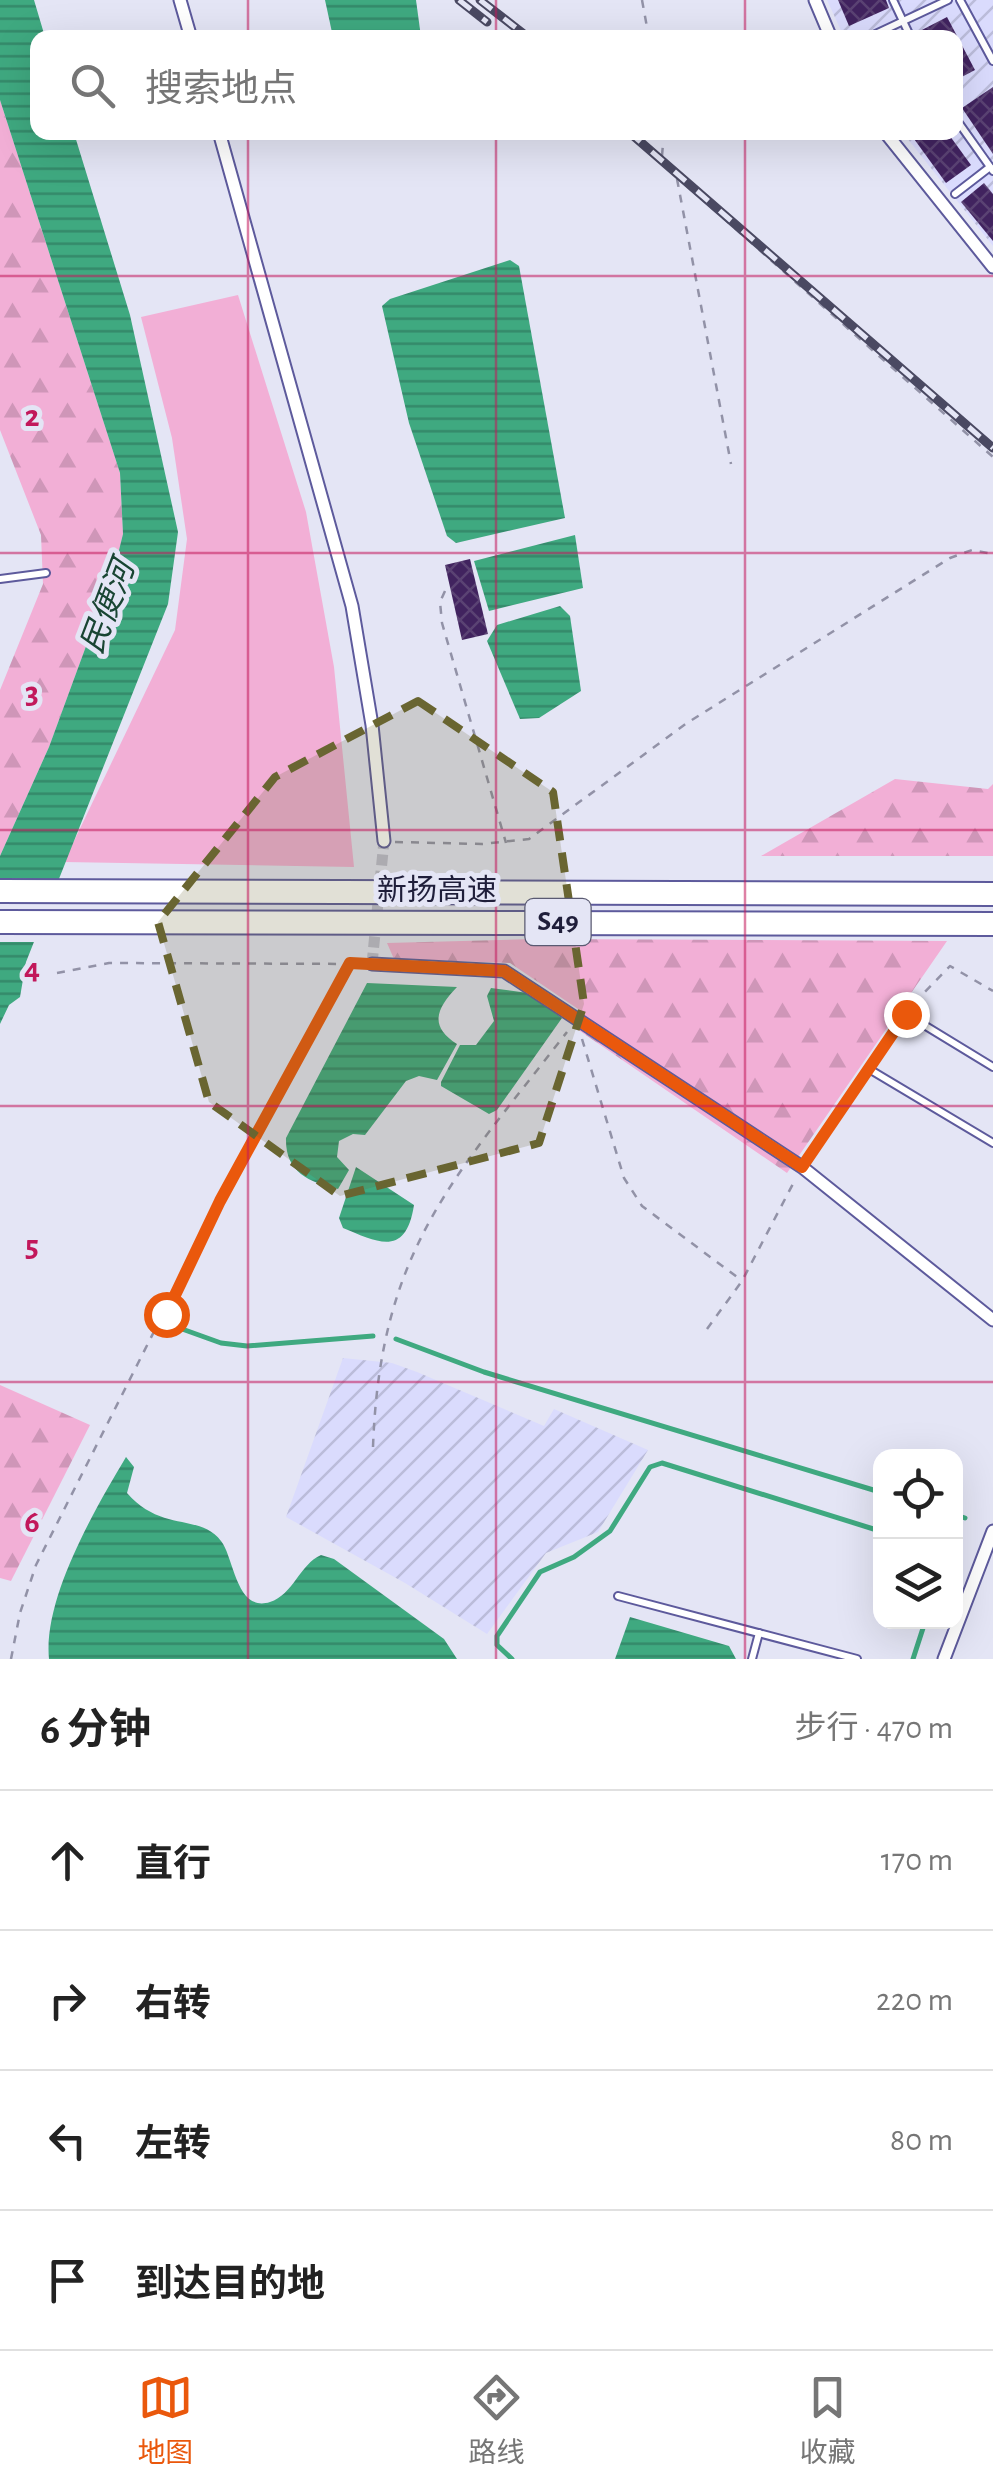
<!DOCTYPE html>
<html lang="zh">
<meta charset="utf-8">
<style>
:root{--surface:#fff;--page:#f2f2f2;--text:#222;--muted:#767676;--line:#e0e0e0;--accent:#ea580c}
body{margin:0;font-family:"Alegreya Sans","Noto Sans SC",sans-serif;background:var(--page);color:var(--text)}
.controls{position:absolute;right:30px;bottom:30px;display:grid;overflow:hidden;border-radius:20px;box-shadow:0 10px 40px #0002}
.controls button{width:90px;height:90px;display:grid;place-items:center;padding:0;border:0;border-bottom:2px solid var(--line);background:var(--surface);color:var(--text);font:50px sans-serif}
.stop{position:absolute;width:30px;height:30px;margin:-22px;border:8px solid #ea580c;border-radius:50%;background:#fff}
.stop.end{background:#ea580c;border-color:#fff;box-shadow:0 2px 10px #0008}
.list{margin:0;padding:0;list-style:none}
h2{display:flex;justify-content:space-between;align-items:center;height:130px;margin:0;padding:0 40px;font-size:42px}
h2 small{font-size:32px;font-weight:400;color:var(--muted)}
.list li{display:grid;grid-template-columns:65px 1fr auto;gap:30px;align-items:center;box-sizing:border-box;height:140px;padding:0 40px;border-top:2px solid var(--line)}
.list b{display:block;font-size:38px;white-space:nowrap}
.list em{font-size:32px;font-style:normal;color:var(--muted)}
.icon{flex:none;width:55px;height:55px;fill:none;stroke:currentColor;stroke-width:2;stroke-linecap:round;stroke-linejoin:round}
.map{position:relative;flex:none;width:993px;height:1659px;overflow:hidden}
.search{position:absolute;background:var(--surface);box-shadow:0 10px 40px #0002;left:30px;right:30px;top:30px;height:110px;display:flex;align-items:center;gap:25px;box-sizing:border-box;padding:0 35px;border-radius:20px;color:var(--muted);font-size:38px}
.sheet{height:690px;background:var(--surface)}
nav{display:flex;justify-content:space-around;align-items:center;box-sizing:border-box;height:140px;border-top:2px solid var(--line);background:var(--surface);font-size:28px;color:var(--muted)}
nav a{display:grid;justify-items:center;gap:5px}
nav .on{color:var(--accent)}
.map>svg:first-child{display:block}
</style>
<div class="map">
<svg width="993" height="1659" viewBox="0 0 993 1659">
<defs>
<pattern id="industrial-furrows" width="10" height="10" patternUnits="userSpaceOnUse" patternTransform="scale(2.5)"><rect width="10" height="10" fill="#dadbfd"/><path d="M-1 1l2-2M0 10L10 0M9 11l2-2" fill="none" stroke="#bbbcda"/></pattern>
<pattern id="forest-firs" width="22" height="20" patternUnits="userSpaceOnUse" patternTransform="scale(2.5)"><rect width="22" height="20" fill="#f2afd6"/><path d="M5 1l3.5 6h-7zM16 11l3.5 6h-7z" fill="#cf96b8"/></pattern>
<pattern id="water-rules" width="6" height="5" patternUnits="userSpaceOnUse" patternTransform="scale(2.5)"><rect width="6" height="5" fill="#3fa980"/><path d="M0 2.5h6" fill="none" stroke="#34896a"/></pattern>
<pattern id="building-cross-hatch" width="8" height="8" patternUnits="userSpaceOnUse" patternTransform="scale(2.5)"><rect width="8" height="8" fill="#41235f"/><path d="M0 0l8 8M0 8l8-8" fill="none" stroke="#5a4273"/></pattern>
</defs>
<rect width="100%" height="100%" fill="#e4e5f5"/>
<g fill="url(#industrial-furrows)">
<path d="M 827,0 L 993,0 L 993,246 L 903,133 L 956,132 L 956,38 L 844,37 Z"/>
<path d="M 343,1358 L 392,1363 L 417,1372 L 544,1426 L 554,1409 L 648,1450 L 598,1532 L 546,1553 L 487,1634 L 405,1583 L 286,1517 Z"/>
</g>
<path fill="#f2afd6" d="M 238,295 L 306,512 L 334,667 L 354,867 L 64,862 L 175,630 L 187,539 L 172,438 L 141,317 Z"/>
<g fill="url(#forest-firs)">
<path d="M 0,100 L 120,473 L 123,534 L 114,570 L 49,747 L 0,856 L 0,690 L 43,584 L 41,535 L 0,430 Z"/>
<path d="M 895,779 L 988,789 L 993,784 L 993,856 L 761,856 Z"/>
<path d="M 533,939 L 947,941 L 787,1173 L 577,1029 L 584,1013 L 510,963 L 394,959 L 387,943 Z"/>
<path d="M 0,1385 L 90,1425 L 11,1581 L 0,1578 Z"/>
</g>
<g fill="url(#water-rules)">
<path d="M 0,0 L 34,0 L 45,37 L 38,38 L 38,132 L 74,133 L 130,315 L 178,532 L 168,604 L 26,962 L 20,997 L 9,1005 L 0,1024 L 0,856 L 49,747 L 114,570 L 123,534 L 120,473 L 0,100 Z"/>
<path d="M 325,0 L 416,0 L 421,37 L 333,37 Z"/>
<path d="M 510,260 L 519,266 L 565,518 L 456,543 L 447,536 L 409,423 L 382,306 L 390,299 Z"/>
<path d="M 575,535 L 583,588 L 489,611 L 474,561 Z"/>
<path d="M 560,606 L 570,616 L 581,691 L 539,718 L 520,719 L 487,641 L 497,625 Z"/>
<path d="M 367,983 L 457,987 C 436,1009 429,1026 457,1044 L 437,1080 L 419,1076 L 406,1081 L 365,1135 L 353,1134 L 339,1141 L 337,1157 L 349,1170 L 338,1189 C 308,1182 285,1172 286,1138 Z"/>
<path d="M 491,988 L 528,993 L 562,1018 L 497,1110 L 489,1114 L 441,1086 L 441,1082 L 460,1045 L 476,1045 L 494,1021 L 487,996 Z"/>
<path d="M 356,1167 L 414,1205 C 406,1257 379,1243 343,1228 L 339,1218 Z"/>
<path d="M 126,1457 L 134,1467 L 127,1493 C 162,1533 200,1513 221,1541 C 234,1557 236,1613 270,1602 C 293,1595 300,1564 321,1555 L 334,1559 L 444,1639 L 457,1659 L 49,1659 C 43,1598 95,1509 126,1457 Z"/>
<path d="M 630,1617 L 729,1646 L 736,1659 L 615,1659 Z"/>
</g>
<path fill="#e4e5f5" d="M 0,878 L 64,880 L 39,942 L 0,942 Z"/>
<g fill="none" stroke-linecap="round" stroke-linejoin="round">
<g stroke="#3fa980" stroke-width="5">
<path d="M 171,1325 L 221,1343 L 247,1346 L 373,1336"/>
<path d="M 396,1339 L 484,1372 L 880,1492"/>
<path d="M 956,1515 L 965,1518"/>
<path d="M 512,1659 L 497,1645 L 497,1636 L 540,1572 L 574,1557 L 610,1531 L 650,1467 L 662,1463 L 880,1531"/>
<path d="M 913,1659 L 925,1622"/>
</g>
</g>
<g fill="url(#building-cross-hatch)">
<path d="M 838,0 L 886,0 L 889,8 L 849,26 Z"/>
<path d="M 947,17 L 975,70 L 956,80 L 956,38 L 918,38 L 916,33 Z"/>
<path d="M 993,87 L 993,154 L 962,108 Z"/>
<path d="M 909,132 L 947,132 L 971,165 L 946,183 Z"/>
<path d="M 984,183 L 993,194 L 993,241 L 961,202 Z"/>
<path d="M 470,559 L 488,634 L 462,640 L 445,565 Z"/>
</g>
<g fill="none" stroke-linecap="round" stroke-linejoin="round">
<path stroke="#bdbdd0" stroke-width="11" stroke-dasharray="11 5.5" stroke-linecap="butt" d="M 372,964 L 384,841"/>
<g stroke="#5d5a9c" stroke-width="10">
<g id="lane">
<path d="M 893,0 L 911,38"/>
<path d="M 960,0 L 993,61"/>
<path d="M 867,38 L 948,0"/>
<path d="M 956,119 L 993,171"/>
<path d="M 955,194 L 990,167"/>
<path d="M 0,579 L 46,573"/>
<path d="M 906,1014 L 993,1067"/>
<path d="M 869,1069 L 993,1143"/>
<path d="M 618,1596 L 857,1659"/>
<path d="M 752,1659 L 759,1633"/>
</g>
</g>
<g stroke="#5d5a9c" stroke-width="15">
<g id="street">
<path d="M 180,0 L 191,38"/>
<path d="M 815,0 L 831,38"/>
<path d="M 219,132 L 352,606 L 372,725 L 384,841"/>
<path d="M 885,132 L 993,267"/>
<path d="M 372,964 L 504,971 L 802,1167 L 993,1320"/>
<path d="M 944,1659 L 993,1531"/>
</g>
</g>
<g stroke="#5d5a9c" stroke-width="26">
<g id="highway">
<path d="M 0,891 L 993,894"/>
<path d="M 0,922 L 993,924"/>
</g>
</g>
<g stroke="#9292a7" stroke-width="2.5" stroke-dasharray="8 8" stroke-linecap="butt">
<path d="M 642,0 L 649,38"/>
<path d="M 664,132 L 662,156 L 668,169 L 993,457"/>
<path d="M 677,179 L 731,464"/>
<path d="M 445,591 L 440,602 L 442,623 L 506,843"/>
<path d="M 395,842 L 482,844 L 529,839 L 687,723 L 950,558 L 972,550 L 993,554"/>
<path d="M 57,973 L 109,963 L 361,964"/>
<path d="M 914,1003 L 950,966 L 993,991"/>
<path d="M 582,1039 L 624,1178 L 642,1206 L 741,1280"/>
<path d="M 874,1061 L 900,1022"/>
<path d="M 810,1156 L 861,1080"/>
<path d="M 707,1329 L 742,1281 L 795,1180"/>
<path d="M 373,1447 C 380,1250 453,1179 567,1032"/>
<path d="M 11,1659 L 20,1613 L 36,1565 L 220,1201 L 350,963"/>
</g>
<use href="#lane" stroke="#fff" stroke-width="6"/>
<use href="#street" stroke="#fff" stroke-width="11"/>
<use href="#highway" stroke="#fff" stroke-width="22"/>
<g stroke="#4a4962" stroke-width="9">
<g id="rail">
<path d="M 459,0 L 487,22"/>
<path d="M 480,0 L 529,38"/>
<path d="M 629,132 L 993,448"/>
</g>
</g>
<use href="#rail" stroke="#e4e5f5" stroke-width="5" stroke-dasharray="15" stroke-linecap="butt"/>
</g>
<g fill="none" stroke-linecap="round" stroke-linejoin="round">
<path stroke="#ea580c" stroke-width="12" d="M 166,1314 L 220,1201 L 350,963 L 504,971 L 802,1167 L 906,1014"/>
</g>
<path fill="#696531" fill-opacity="0.2" stroke="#696531" stroke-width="8" stroke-dasharray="20 12" stroke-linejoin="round" d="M 418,701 L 553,792 L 584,1004 L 539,1143 L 340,1196 L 209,1102 L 158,922 L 275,777 Z"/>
<path fill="none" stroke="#c2185b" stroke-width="2.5" stroke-opacity="0.55" d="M 248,0 L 248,38M 496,0 L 496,38M 745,0 L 745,38M 248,132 L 248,1659M 496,132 L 496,1659M 745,132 L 745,1659M 0,276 L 993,276M 0,553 L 993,553M 0,830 L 993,830M 0,1106 L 993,1106M 0,1382 L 993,1382"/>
<g text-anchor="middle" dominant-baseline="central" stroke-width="10" stroke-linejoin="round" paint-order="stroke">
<rect fill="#e4e5f5" stroke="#5a5a72" stroke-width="2.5" x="525.5" y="899" width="65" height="46" rx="8"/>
<g font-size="28" font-weight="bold" fill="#1f1e3a">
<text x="558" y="922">S49</text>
</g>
<g font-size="30" fill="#1f1e3a" stroke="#e4e5f5">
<text x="437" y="891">新扬高速</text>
</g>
<g font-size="32" font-style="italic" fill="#194533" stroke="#e4e5f5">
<text transform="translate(108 607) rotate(-69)">民便河</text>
</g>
</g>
<g font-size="32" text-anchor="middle" font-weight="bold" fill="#c2185b" stroke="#e4e5f5" stroke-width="10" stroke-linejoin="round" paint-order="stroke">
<text x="32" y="426">2</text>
<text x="32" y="703">3</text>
<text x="32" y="979">4</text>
<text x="32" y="1256">5</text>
<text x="32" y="1532">6</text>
</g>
</svg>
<div class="controls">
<button><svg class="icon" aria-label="locate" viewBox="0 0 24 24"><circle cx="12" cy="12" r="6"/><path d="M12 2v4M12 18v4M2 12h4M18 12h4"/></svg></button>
<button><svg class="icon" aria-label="layers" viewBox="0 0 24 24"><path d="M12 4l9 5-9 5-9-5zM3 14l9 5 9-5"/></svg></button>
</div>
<div class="stop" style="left:166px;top:1314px"></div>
<div class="stop end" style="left:906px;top:1014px"></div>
<div class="search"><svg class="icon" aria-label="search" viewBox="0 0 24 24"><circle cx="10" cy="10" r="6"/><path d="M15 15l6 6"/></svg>搜索地点</div>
</div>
<section class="sheet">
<h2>6 分钟<small>步行 · 470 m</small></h2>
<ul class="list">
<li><svg class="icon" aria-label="ahead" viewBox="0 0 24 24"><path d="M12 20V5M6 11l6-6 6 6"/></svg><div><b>直行</b></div><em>170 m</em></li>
<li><svg class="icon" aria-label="right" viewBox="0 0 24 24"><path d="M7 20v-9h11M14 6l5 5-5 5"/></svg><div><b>右转</b></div><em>220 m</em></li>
<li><svg class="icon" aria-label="left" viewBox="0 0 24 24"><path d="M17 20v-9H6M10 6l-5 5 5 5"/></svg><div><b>左转</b></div><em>80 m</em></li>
<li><svg class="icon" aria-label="arrive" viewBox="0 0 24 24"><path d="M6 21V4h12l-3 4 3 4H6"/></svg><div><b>到达目的地</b></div></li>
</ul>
</section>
<nav>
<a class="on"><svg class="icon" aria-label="map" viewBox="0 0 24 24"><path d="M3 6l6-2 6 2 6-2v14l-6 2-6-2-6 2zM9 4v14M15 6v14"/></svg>地图</a>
<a><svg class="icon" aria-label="directions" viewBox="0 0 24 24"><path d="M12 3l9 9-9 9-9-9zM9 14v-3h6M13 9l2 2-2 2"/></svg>路线</a>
<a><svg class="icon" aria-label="saved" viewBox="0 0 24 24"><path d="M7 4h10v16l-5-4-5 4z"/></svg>收藏</a>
</nav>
